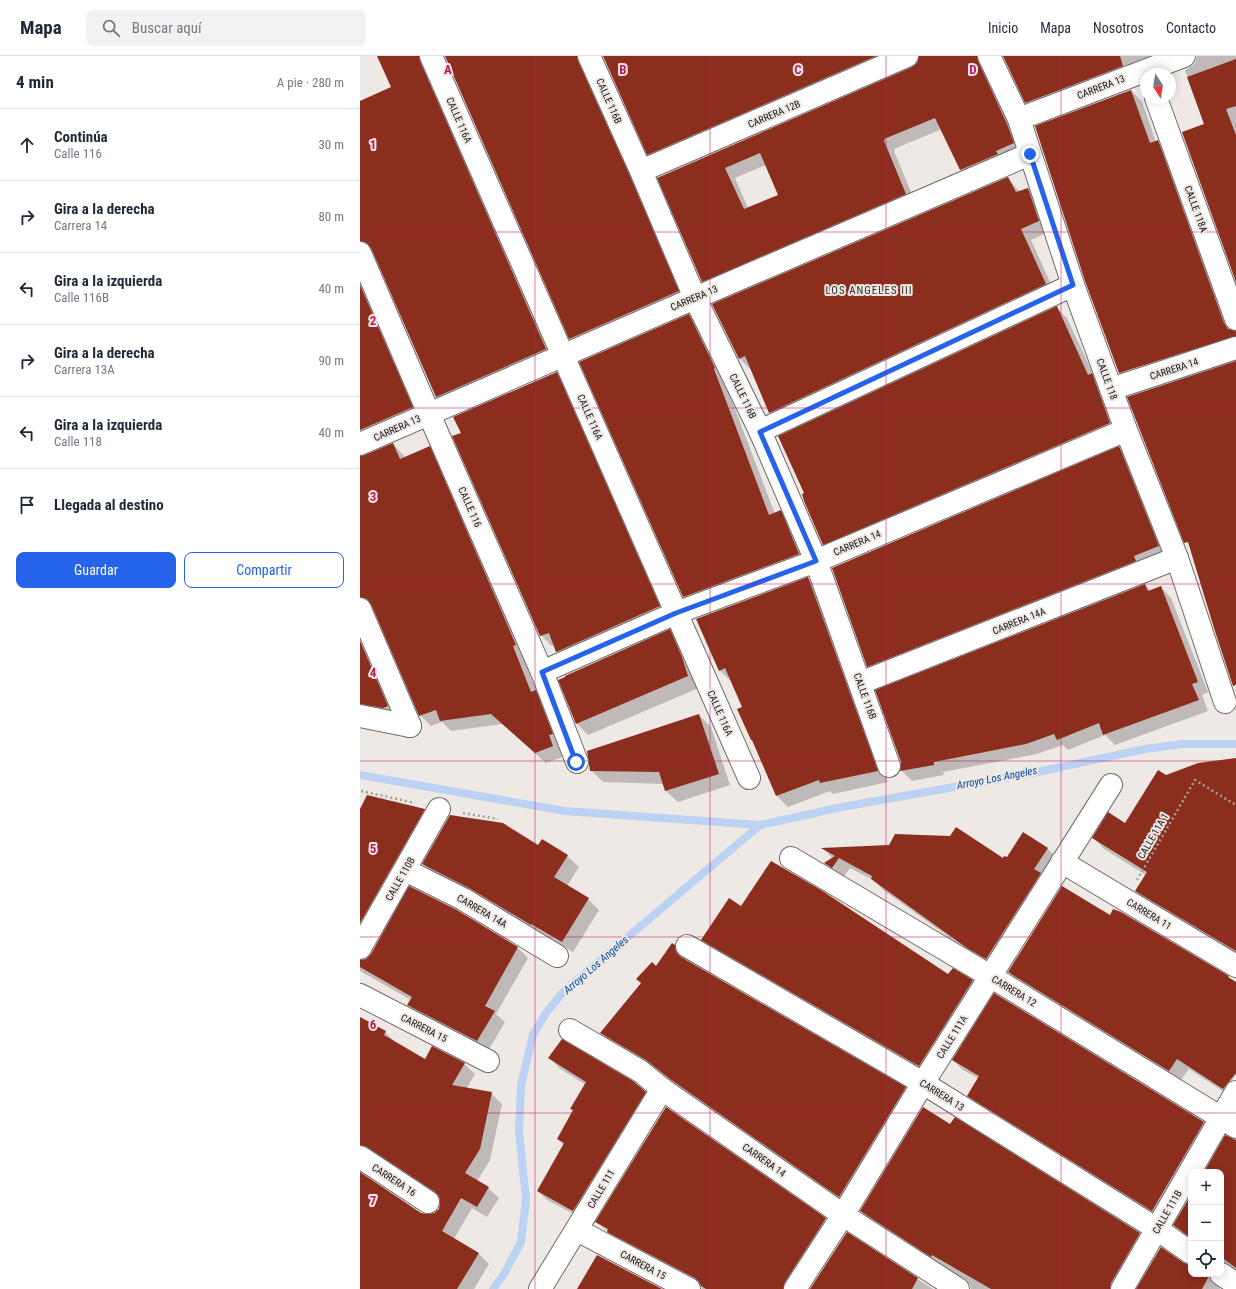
<!DOCTYPE html>
<html lang="es">
<meta charset="utf-8">
<style>
:root{--surface:#fff;--page:#f2f2f3;--text:#1f2937;--muted:#747a83;--line:#e0e1e3;--accent:#2563eb}
body{margin:0;font-family:"Roboto Condensed",sans-serif;background:var(--page);color:var(--text)}
.controls{position:absolute;right:12px;bottom:12px;display:grid;overflow:hidden;border-radius:8px;box-shadow:0 2px 10px #0003}
.controls button{width:36px;height:36px;display:grid;place-items:center;padding:0;border:0;border-bottom:1px solid var(--line);background:var(--surface);color:var(--text);font:20px sans-serif}
.compass{position:absolute;left:780px;top:12px;width:36px;height:36px;border-radius:50%;background:var(--surface);box-shadow:0 2px 10px #0003;rotate:168deg}
.stop{position:absolute;width:12px;height:12px;margin:-9px;border:3px solid #2563eb;border-radius:50%;background:#fff}
.stop.end{background:#2563eb;border-color:#fff;box-shadow:0 1px 4px #0008}
.list{margin:0;padding:0;list-style:none}
h2{display:flex;justify-content:space-between;align-items:center;height:52px;margin:0;padding:0 16px;font-size:17px}
h2 small{font-size:13px;font-weight:400;color:var(--muted)}
.list li{display:grid;grid-template-columns:26px 1fr auto;gap:12px;align-items:center;box-sizing:border-box;height:72px;padding:0 16px;border-top:1px solid var(--line)}
.list b{display:block;font-size:15px;white-space:nowrap}
.list p{margin:0;font-size:13px;white-space:nowrap;color:var(--muted)}
.list em{font-size:13px;font-style:normal;color:var(--muted)}
.actions{display:flex;gap:8px;padding:12px 16px}
.actions a{flex:1;padding:9px 0;border:1px solid var(--accent);border-radius:8px;text-align:center;font-size:14px;color:var(--accent)}
.actions .main{background:var(--accent);color:#fff}
.icon{flex:none;width:22px;height:22px;fill:none;stroke:currentColor;stroke-width:2;stroke-linecap:round;stroke-linejoin:round}
.map{position:relative;flex:none;width:876px;height:1233px;overflow:hidden}
header{display:flex;align-items:center;gap:24px;box-sizing:border-box;height:56px;padding:0 20px;background:var(--surface);border-bottom:1px solid var(--line)}
header strong{font-size:19px}
nav{display:flex;gap:22px;margin-inline-start:auto;font-size:14px}
.search{width:280px;height:36px;background:var(--page);display:flex;align-items:center;gap:10px;box-sizing:border-box;padding:0 14px;border-radius:8px;color:var(--muted);font-size:15px}
main{display:flex}
aside{flex:1;background:var(--surface)}
.map>svg:first-child{display:block}
</style>
<header>
<strong>Mapa</strong>
<div class="search"><svg class="icon" aria-label="search" viewBox="0 0 24 24"><circle cx="10" cy="10" r="6"/><path d="M15 15l6 6"/></svg>Buscar aquí</div>
<nav><a>Inicio</a><a>Mapa</a><a>Nosotros</a><a>Contacto</a></nav>
</header>
<main>
<aside>
<h2>4 min<small>A pie · 280 m</small></h2>
<ul class="list">
<li><svg class="icon" aria-label="ahead" viewBox="0 0 24 24"><path d="M12 20V5M6 11l6-6 6 6"/></svg><div><b>Continúa</b><p>Calle 116</p></div><em>30 m</em></li>
<li><svg class="icon" aria-label="right" viewBox="0 0 24 24"><path d="M7 20v-9h11M14 6l5 5-5 5"/></svg><div><b>Gira a la derecha</b><p>Carrera 14</p></div><em>80 m</em></li>
<li><svg class="icon" aria-label="left" viewBox="0 0 24 24"><path d="M17 20v-9H6M10 6l-5 5 5 5"/></svg><div><b>Gira a la izquierda</b><p>Calle 116B</p></div><em>40 m</em></li>
<li><svg class="icon" aria-label="right" viewBox="0 0 24 24"><path d="M7 20v-9h11M14 6l5 5-5 5"/></svg><div><b>Gira a la derecha</b><p>Carrera 13A</p></div><em>90 m</em></li>
<li><svg class="icon" aria-label="left" viewBox="0 0 24 24"><path d="M17 20v-9H6M10 6l-5 5 5 5"/></svg><div><b>Gira a la izquierda</b><p>Calle 118</p></div><em>40 m</em></li>
<li><svg class="icon" aria-label="arrive" viewBox="0 0 24 24"><path d="M6 21V4h12l-3 4 3 4H6"/></svg><div><b>Llegada al destino</b></div></li>
</ul>
<div class="actions"><a class="main">Guardar</a><a>Compartir</a></div>
</aside>
<div class="map">
<svg width="876" height="1233" viewBox="0 0 876 1233">
<rect width="100%" height="100%" fill="#efe9e6"/>
<g fill="#0003" fill-rule="evenodd">
<path d="M 18,0 L 75,0 L 196,304 L 87,351 L 76,341 L 14,195 L 5,196 L 0,201 L 0,46 L 32,31 Z"/>
<path d="M 86,0 L 233,0 L 328,246 L 221,293 L 210,283 Z"/>
<path d="M 244,0 L 550,0 L 299,109 L 288,98 Z"/>
<path d="M 560,0 L 633,0 L 664,97 L 611,124 L 601,114 L 582,73 L 534,93 L 535,95 L 534,95 L 556,148 L 353,235 L 342,225 L 299,122 L 552,12 L 558,8 ZM 406,109 L 419,139 L 388,152 L 375,122 Z"/>
<path d="M 644,0 L 823,0 L 677,57 L 666,47 Z"/>
<path d="M 837,0 L 876,0 L 876,223 L 845,69 L 825,14 L 835,8 Z"/>
<path d="M 771,35 L 782,45 L 796,86 L 798,86 L 808,96 L 874,276 L 876,276 L 876,278 L 764,315 L 764,317 L 876,280 L 876,293 L 770,327 L 759,317 Z"/>
<path d="M 648,122 L 660,136 L 668,133 L 679,144 L 689,176 L 671,184 L 696,239 L 420,367 L 410,357 L 392,313 L 390,313 L 379,302 Z"/>
<path d="M 0,216 L 62,362 L 0,392 Z"/>
<path d="M 696,252 L 707,262 L 734,320 L 742,329 L 760,378 L 474,499 L 463,488 L 445,437 Z"/>
<path d="M 329,259 L 340,271 L 364,324 L 415,458 L 420,455 L 432,467 L 450,509 L 335,552 L 324,541 Z"/>
<path d="M 196,317 L 207,328 L 310,561 L 208,606 L 197,596 L 195,589 L 192,590 L 181,579 L 102,377 Z"/>
<path d="M 33,388 L 43,399 L 45,402 L 69,392 L 80,402 L 163,600 L 177,637 L 186,646 L 203,701 L 186,707 L 142,668 L 91,675 L 82,666 L 71,670 L 60,659 L 13,551 L 6,552 L 0,557 L 0,401 Z"/>
<path d="M 759,392 L 769,401 L 808,500 L 518,620 L 508,610 Z"/>
<path d="M 448,522 L 459,533 L 528,726 L 473,738 L 470,735 L 428,751 L 417,740 L 395,687 L 392,684 L 383,652 L 372,625 L 371,625 L 359,614 Z"/>
<path d="M 785,529 L 791,535 L 801,531 L 811,542 L 848,636 L 842,639 L 848,655 L 755,689 L 745,679 L 708,694 L 703,689 L 677,698 L 583,716 L 584,719 L 552,725 L 541,714 Z"/>
<path d="M 0,572 L 38,660 L 0,662 Z"/>
<path d="M 310,575 L 321,586 L 339,632 L 228,679 L 217,668 Z"/>
<path d="M 339,659 L 351,671 L 370,729 L 318,746 L 306,735 L 304,728 L 243,726 L 231,714 Z"/>
<path d="M 876,705 L 876,899 L 787,845 L 776,835 L 786,819 L 744,793 L 734,782 L 766,769 L 806,720 Z"/>
<path d="M 64,754 L 75,764 L 0,895 L 0,755 Z"/>
<path d="M 663,777 L 688,793 L 698,803 L 637,913 L 618,902 L 522,833 L 515,825 L 490,812 L 483,822 L 476,817 L 466,807 L 473,803 L 464,793 L 643,804 L 647,803 Z"/>
<path d="M 179,790 L 207,800 L 219,811 L 207,830 L 228,843 L 239,854 L 213,896 L 183,878 L 182,880 L 74,819 L 63,808 Z"/>
<path d="M 381,851 L 589,920 L 593,914 L 612,925 L 622,935 L 569,1019 L 353,894 L 343,884 Z"/>
<path d="M 753,854 L 868,921 L 876,928 L 876,1018 L 864,1036 L 829,1013 L 820,1025 L 660,927 L 649,916 L 750,861 Z"/>
<path d="M 96,855 L 158,892 L 168,902 L 136,958 L 145,966 L 128,995 L 59,959 L 48,949 L 51,944 L 0,915 L 0,905 L 6,904 Z"/>
<path d="M 314,889 L 326,901 L 327,905 L 545,1032 L 557,1044 L 491,1152 L 322,1034 L 299,1015 L 253,989 L 242,977 Z"/>
<path d="M 635,939 L 844,1067 L 854,1077 L 803,1165 L 619,1050 L 609,1040 L 619,1023 L 603,1014 L 593,1004 Z"/>
<path d="M 0,962 L 25,976 L 36,987 L 66,1004 L 104,1008 L 115,1018 L 107,1032 L 131,1037 L 142,1048 L 130,1104 L 117,1125 L 128,1132 L 139,1142 L 127,1161 L 112,1152 L 94,1183 L 118,1197 L 129,1208 L 114,1233 L 0,1233 L 0,1117 L 61,1158 L 68,1159 L 74,1158 L 79,1154 L 81,1146 L 80,1142 L 18,1101 L 0,1105 Z"/>
<path d="M 190,1002 L 285,1037 L 295,1046 L 223,1163 L 187,1144 L 178,1135 L 204,1089 L 198,1083 L 213,1055 L 212,1053 L 226,1029 L 199,1012 Z"/>
<path d="M 306,1052 L 465,1163 L 476,1174 L 438,1233 L 342,1233 L 342,1230 L 259,1186 L 237,1166 Z"/>
<path d="M 876,1085 L 876,1217 L 859,1228 L 860,1233 L 778,1233 L 824,1208 L 831,1210 L 831,1218 L 861,1218 L 861,1116 L 845,1116 Z"/>
<path d="M 831,1141 L 831,1184 L 815,1169 Z"/>
<path d="M 501,1155 L 779,1178 L 790,1189 L 764,1233 L 611,1233 L 610,1229 L 512,1166 Z"/>
<path d="M 487,1178 L 573,1233 L 451,1233 Z"/>
</g>
<g fill="none" stroke-linecap="round" stroke-linejoin="round">
<g stroke="#bcd2f3" stroke-width="8">
<path d="M 0,719 L 205,755 L 400,769 L 482,751 L 673,717 L 785,693 L 822,688 L 876,688"/>
<path d="M 133,1233 L 144,1218 L 161,1186 L 166,1143 L 159,1076 L 161,1029 L 173,979 L 186,957 L 204,935 L 400,769"/>
</g>
</g>
<g fill="#8b2e1e" fill-rule="evenodd">
<path d="M 17,0 L 59,0 L 60,5 L 186,293 L 76,341 L 11,192 L 7,187 L 0,185 L 0,45 L 31,31 Z"/>
<path d="M 85,0 L 217,0 L 218,5 L 270,120 L 319,235 L 209,283 Z"/>
<path d="M 243,0 L 516,0 L 287,99 Z"/>
<path d="M 559,0 L 617,0 L 618,5 L 647,68 L 654,87 L 636,95 L 638,98 L 600,114 L 575,62 L 524,83 L 525,84 L 524,85 L 546,138 L 342,226 L 297,122 L 552,11 L 557,7 ZM 400,97 L 418,139 L 384,153 L 365,112 Z"/>
<path d="M 643,0 L 760,0 L 763,10 L 665,47 Z"/>
<path d="M 876,3 L 876,50 L 866,53 L 876,79 L 876,226 L 822,76 L 844,68 L 827,21 Z"/>
<path d="M 771,34 L 790,87 L 798,84 L 864,267 L 868,273 L 876,275 L 876,280 L 759,317 L 725,225 L 675,70 Z"/>
<path d="M 648,121 L 656,136 L 668,132 L 679,165 L 661,173 L 686,228 L 409,357 L 385,300 L 379,303 L 352,248 Z"/>
<path d="M 0,229 L 53,351 L 0,374 Z"/>
<path d="M 697,250 L 728,319 L 732,317 L 750,367 L 463,489 L 444,445 L 442,438 L 444,437 L 418,380 Z"/>
<path d="M 329,258 L 355,312 L 354,313 L 409,459 L 421,454 L 439,498 L 323,541 L 219,306 Z"/>
<path d="M 876,305 L 876,629 L 873,630 L 854,572 L 828,486 L 824,487 L 767,341 Z"/>
<path d="M 197,316 L 300,550 L 196,596 L 189,577 L 180,580 L 92,380 L 101,377 L 93,361 Z"/>
<path d="M 33,387 L 40,403 L 70,390 L 156,589 L 153,590 L 171,636 L 176,634 L 193,678 L 189,679 L 193,690 L 175,697 L 131,658 L 80,665 L 76,654 L 59,660 L 11,548 L 7,543 L 0,541 L 0,400 L 5,399 Z"/>
<path d="M 759,390 L 799,490 L 774,500 L 776,505 L 507,611 L 472,512 Z"/>
<path d="M 448,521 L 518,715 L 460,727 L 459,724 L 416,740 L 392,684 L 391,684 L 377,653 L 382,651 L 365,612 L 359,615 L 336,563 Z"/>
<path d="M 785,528 L 788,535 L 801,530 L 838,626 L 832,628 L 839,644 L 743,679 L 739,667 L 697,684 L 694,678 L 666,688 L 574,706 L 574,709 L 540,715 L 541,706 L 515,634 Z"/>
<path d="M 310,573 L 322,601 L 328,620 L 216,668 L 198,624 L 205,621 L 205,620 Z"/>
<path d="M 0,585 L 28,650 L 23,652 L 0,648 Z"/>
<path d="M 339,658 L 359,718 L 305,735 L 299,716 L 230,715 L 227,695 Z"/>
<path d="M 876,702 L 876,895 L 775,835 L 787,816 L 732,782 L 748,756 L 765,767 L 798,714 L 806,719 L 838,707 Z"/>
<path d="M 7,739 L 65,753 L 0,867 L 0,753 Z"/>
<path d="M 90,759 L 143,767 L 178,789 L 182,783 L 208,799 L 194,821 L 229,842 L 202,886 L 171,868 L 171,869 L 109,832 L 62,808 Z"/>
<path d="M 596,771 L 643,802 L 644,800 L 647,801 L 663,776 L 688,792 L 674,813 L 681,817 L 626,903 L 607,892 L 511,823 L 512,820 L 479,802 L 472,812 L 464,807 L 475,800 L 461,792 L 529,789 L 535,778 L 590,780 Z"/>
<path d="M 411,805 L 461,834 L 588,918 L 593,912 L 613,924 L 559,1010 L 341,884 L 369,842 L 381,850 Z"/>
<path d="M 49,830 L 97,854 L 158,891 L 125,950 L 135,955 L 117,985 L 47,949 L 52,941 L 0,911 L 0,904 L 6,903 L 11,898 Z"/>
<path d="M 702,830 L 750,859 L 753,853 L 761,856 L 869,920 L 868,921 L 876,926 L 876,1017 L 863,1033 L 817,1003 L 809,1015 L 648,916 Z"/>
<path d="M 312,887 L 315,889 L 316,896 L 321,901 L 546,1031 L 479,1141 L 310,1023 L 286,1004 L 240,977 L 281,927 L 276,923 L 292,906 L 296,910 Z"/>
<path d="M 634,937 L 844,1066 L 792,1155 L 607,1040 L 619,1020 L 592,1004 Z"/>
<path d="M 0,961 L 26,975 L 24,979 L 65,1003 L 72,990 L 105,1007 L 92,1029 L 132,1036 L 120,1093 L 105,1117 L 129,1131 L 117,1151 L 101,1142 L 82,1175 L 119,1197 L 97,1233 L 0,1233 L 0,1116 L 61,1157 L 68,1158 L 74,1157 L 79,1153 L 80,1146 L 79,1140 L 75,1136 L 7,1091 L 0,1089 Z"/>
<path d="M 202,983 L 273,1025 L 286,1036 L 213,1155 L 177,1135 L 204,1087 L 197,1083 L 213,1054 L 210,1053 L 226,1026 L 188,1002 Z"/>
<path d="M 306,1051 L 466,1162 L 425,1226 L 423,1233 L 346,1233 L 341,1230 L 339,1226 L 335,1222 L 247,1176 L 248,1173 L 235,1166 Z"/>
<path d="M 563,1051 L 590,1068 L 595,1061 L 780,1177 L 751,1227 L 750,1233 L 631,1233 L 572,1199 L 571,1201 L 500,1155 Z"/>
<path d="M 865,1079 L 876,1084 L 876,1212 L 861,1201 L 861,1116 L 844,1116 Z"/>
<path d="M 831,1139 L 831,1182 L 813,1169 Z"/>
<path d="M 487,1176 L 558,1222 L 552,1233 L 450,1233 Z"/>
<path d="M 801,1191 L 824,1207 L 831,1209 L 831,1218 L 849,1218 L 849,1220 L 842,1233 L 776,1233 Z"/>
<path d="M 237,1199 L 302,1233 L 217,1233 Z"/>
</g>
<g fill="none" stroke-linecap="round" stroke-linejoin="round">
<g stroke="#6f6a67" stroke-width="24">
<g id="minor">
<path d="M 71,0 L 389,722"/>
<path d="M 229,0 L 281,115 L 335,242 L 400,375 L 456,505 L 529,710"/>
<path d="M 629,0 L 659,63 L 713,229 L 766,374 L 817,502 L 865,646"/>
<path d="M 796,42 L 876,263"/>
<path d="M 659,63 L 824,0"/>
<path d="M 281,115 L 547,0"/>
<path d="M 0,197 L 69,358 L 182,616 L 217,706"/>
<path d="M 751,333 L 876,292"/>
<path d="M 400,375 L 713,229"/>
<path d="M 0,388 L 335,242 L 670,98"/>
<path d="M 0,553 L 50,670"/>
<path d="M 182,616 L 316,557 L 456,505 L 766,374"/>
<path d="M 500,627 L 817,502"/>
<path d="M 0,660 L 50,670"/>
<path d="M 431,802 L 630,920 L 876,1071"/>
<path d="M 702,806 L 876,910"/>
<path d="M 45,814 L 103,843 L 197,900"/>
<path d="M 327,890 L 563,1027 L 797,1173 L 831,1197"/>
<path d="M 0,892 L 79,753"/>
<path d="M 0,939 L 128,1005"/>
<path d="M 210,974 L 280,1015 L 302,1033 L 483,1159 L 598,1233"/>
<path d="M 0,1101 L 68,1146"/>
<path d="M 217,1174 L 329,1233"/>
<path d="M 861,1218 L 876,1228"/>
<path d="M 180,1233 L 302,1033"/>
<path d="M 435,1233 L 483,1159 L 563,1027 L 751,729"/>
<path d="M 762,1233 L 876,1036"/>
</g>
</g>
<g stroke="#a39f9c" stroke-width="2.5" stroke-dasharray="2 3" stroke-linecap="butt">
<path d="M 1,735 L 55,747"/>
<path d="M 103,757 L 138,763"/>
<path d="M 777,824 L 835,724 L 876,749"/>
</g>
<use href="#minor" stroke="#fff" stroke-width="22"/>
</g>
<g fill="none" stroke-linecap="round" stroke-linejoin="round">
<path stroke="#2563eb" stroke-width="5" d="M 216,706 L 182,616 L 316,557 L 456,505 L 400,376 L 713,229 L 670,98"/>
</g>
<path fill="none" stroke="#c2185b" stroke-width="1" stroke-opacity="0.55" d="M 175,0 L 175,1233M 350,0 L 350,1233M 526,0 L 526,1233M 701,0 L 701,1233M 0,176 L 876,176M 0,352 L 876,352M 0,528 L 876,528M 0,705 L 876,705M 0,881 L 876,881M 0,1057 L 876,1057"/>
<g text-anchor="middle" dominant-baseline="central" stroke-width="4" stroke-linejoin="round" paint-order="stroke">
<g font-size="10" fill="#151312" stroke="#efe9e6">
<text transform="translate(741 31) rotate(-21)">CARRERA 13</text>
<text transform="translate(249 45) rotate(66)">CALLE 116B</text>
<text transform="translate(414 58) rotate(-23)">CARRERA 12B</text>
<text transform="translate(99 64) rotate(66)">CALLE 116A</text>
<text transform="translate(836 153) rotate(70)">CALLE 118A</text>
<text transform="translate(334 242) rotate(-23)">CARRERA 13</text>
<text transform="translate(814 313) rotate(-18)">CARRERA 14</text>
<text transform="translate(747 323) rotate(70)">CALLE 118</text>
<text transform="translate(383 340) rotate(64)">CALLE 116B</text>
<text transform="translate(230 361) rotate(66)">CALLE 116A</text>
<text transform="translate(37 372) rotate(-24)">CARRERA 13</text>
<text transform="translate(110 451) rotate(66)">CALLE 116</text>
<text transform="translate(497 487) rotate(-23)">CARRERA 14</text>
<text transform="translate(659 565) rotate(-22)">CARRERA 14A</text>
<text transform="translate(505 640) rotate(70)">CALLE 116B</text>
<text transform="translate(360 657) rotate(66)">CALLE 116A</text>
<text transform="translate(793 780) rotate(-60)">CALLE 11A 1</text>
<text transform="translate(40 823) rotate(-60)">CALLE 110B</text>
<text transform="translate(122 855) rotate(30)">CARRERA 14A</text>
<text transform="translate(789 858) rotate(31)">CARRERA 11</text>
<text transform="translate(654 935) rotate(31)">CARRERA 12</text>
<text transform="translate(64 972) rotate(27)">CARRERA 15</text>
<text transform="translate(592 981) rotate(-58)">CALLE 111A</text>
<text transform="translate(582 1039) rotate(32)">CARRERA 13</text>
<text transform="translate(404 1104) rotate(35)">CARRERA 14</text>
<text transform="translate(34 1124) rotate(33)">CARRERA 16</text>
<text transform="translate(241 1133) rotate(-59)">CALLE 111</text>
<text transform="translate(807 1156) rotate(-60)">CALLE 111B</text>
<text transform="translate(283 1209) rotate(28)">CARRERA 15</text>
</g>
<g font-size="11" letter-spacing="1" fill="#2e2a27" stroke="#efe9e6">
<text x="509" y="234">LOS ANGELES III</text>
</g>
<g font-size="11" font-style="italic" fill="#0049a3" stroke="#efe9e6">
<text transform="translate(637 722) rotate(-11)">Arroyo Los Angeles</text>
<text transform="translate(236 909) rotate(-41)">Arroyo Los Angeles</text>
</g>
</g>
<g font-size="13" text-anchor="middle" font-weight="bold" fill="#c2185b" stroke="#efe9e6" stroke-width="4" stroke-linejoin="round" paint-order="stroke">
<text x="88" y="18">A</text>
<text x="263" y="18">B</text>
<text x="438" y="18">C</text>
<text x="613" y="18">D</text>
<text x="13" y="93">1</text>
<text x="13" y="269">2</text>
<text x="13" y="445">3</text>
<text x="13" y="621">4</text>
<text x="13" y="797">5</text>
<text x="13" y="973">6</text>
<text x="13" y="1149">7</text>
</g>
</svg>
<div class="controls">
<button>+</button>
<button>−</button>
<button><svg class="icon" aria-label="locate" viewBox="0 0 24 24"><circle cx="12" cy="12" r="6"/><path d="M12 2v4M12 18v4M2 12h4M18 12h4"/></svg></button>
</div>
<svg class="compass" viewBox="-18 -18 36 36"><path d="M0-13l5 13h-10z" fill="#e53935"/><path d="M0 13l5-13h-10z" fill="#747a83"/></svg>
<div class="stop" style="left:216px;top:706px"></div>
<div class="stop end" style="left:670px;top:98px"></div>
</div>
</main>
